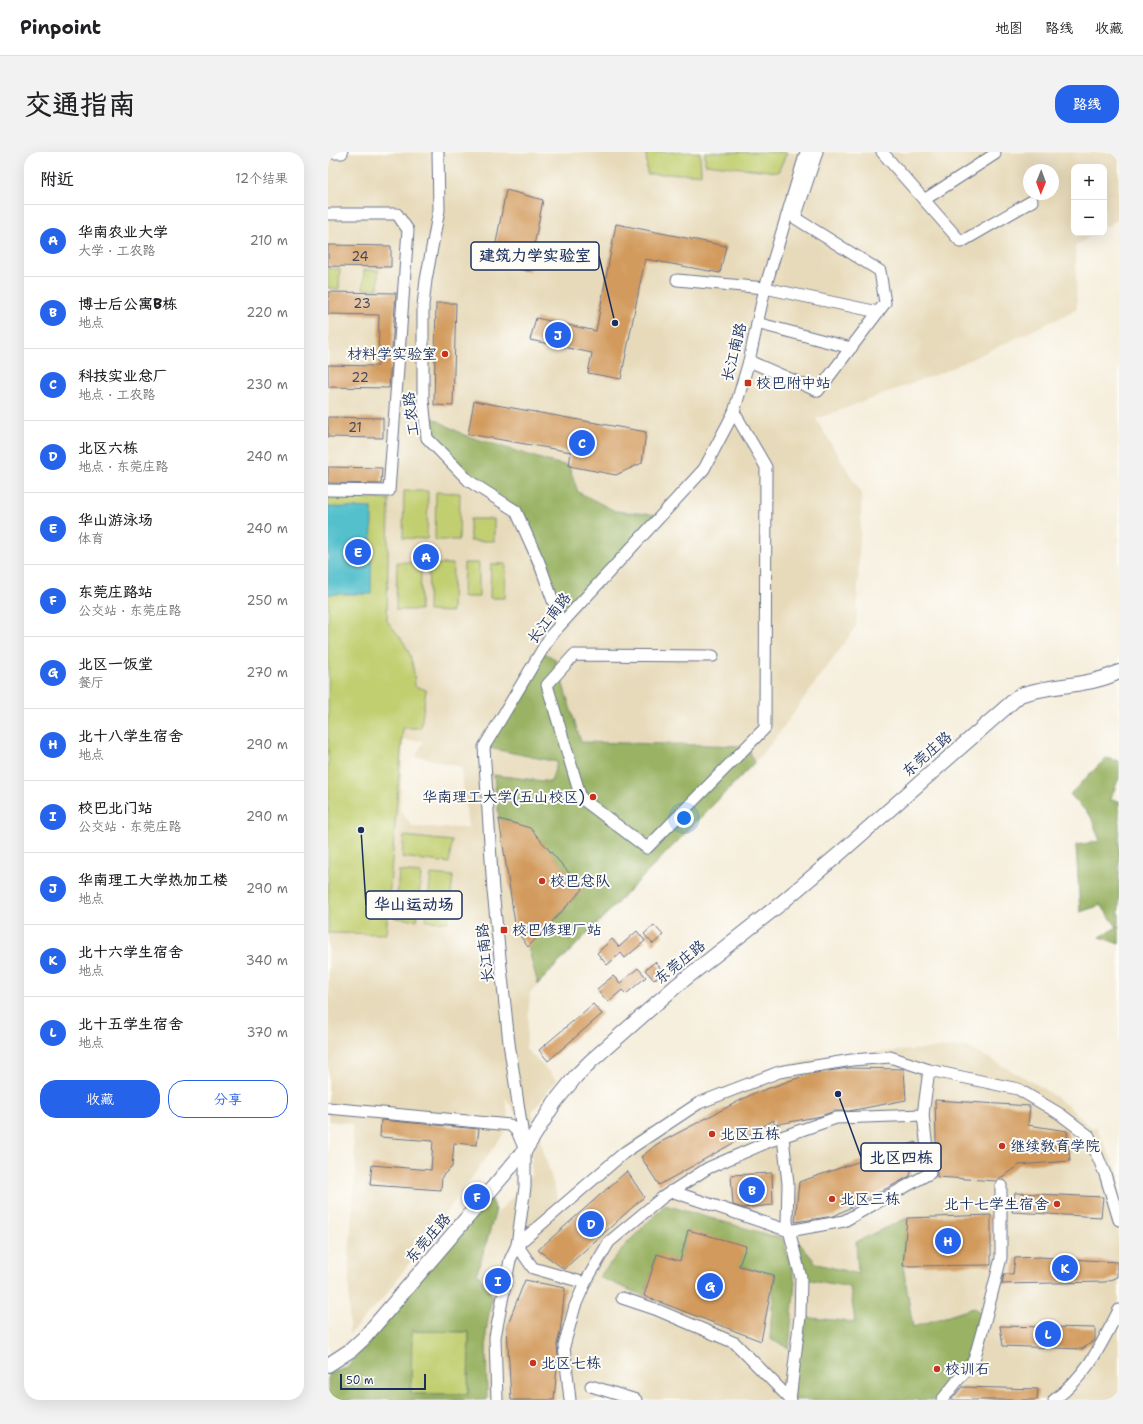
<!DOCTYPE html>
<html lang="zh">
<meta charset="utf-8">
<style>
:root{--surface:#fff;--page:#f2f2f2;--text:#202124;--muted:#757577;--line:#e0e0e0;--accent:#2563eb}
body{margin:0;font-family:"Shantell Sans","LXGW WenKai TC",sans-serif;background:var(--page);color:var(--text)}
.controls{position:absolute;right:12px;top:12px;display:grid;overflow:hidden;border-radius:8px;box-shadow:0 4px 16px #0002}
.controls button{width:36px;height:36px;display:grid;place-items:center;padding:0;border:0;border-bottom:1px solid var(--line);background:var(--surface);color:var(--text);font:20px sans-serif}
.compass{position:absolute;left:695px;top:12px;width:36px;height:36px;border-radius:50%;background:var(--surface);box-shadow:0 4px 16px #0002;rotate:181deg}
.scale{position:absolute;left:12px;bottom:10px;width:86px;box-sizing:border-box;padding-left:4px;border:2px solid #1b2f5e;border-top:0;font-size:11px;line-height:14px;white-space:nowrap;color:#1b2f5e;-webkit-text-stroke:3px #fdfcf7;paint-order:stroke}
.you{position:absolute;left:356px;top:666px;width:14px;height:14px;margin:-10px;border:3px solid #fff;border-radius:50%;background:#1a73e8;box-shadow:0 0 0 6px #1a73e833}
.badge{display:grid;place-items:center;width:26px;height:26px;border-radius:50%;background:var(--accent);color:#fff;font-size:13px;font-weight:700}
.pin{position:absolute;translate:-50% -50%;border:2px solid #fff;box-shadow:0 1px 4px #0006}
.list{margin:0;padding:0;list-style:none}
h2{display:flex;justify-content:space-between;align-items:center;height:52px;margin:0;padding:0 16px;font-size:17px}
h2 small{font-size:13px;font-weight:400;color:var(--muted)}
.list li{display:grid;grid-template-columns:26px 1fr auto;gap:12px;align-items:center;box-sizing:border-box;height:72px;padding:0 16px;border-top:1px solid var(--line)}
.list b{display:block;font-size:15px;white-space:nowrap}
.list p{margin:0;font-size:13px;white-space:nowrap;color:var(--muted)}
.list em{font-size:13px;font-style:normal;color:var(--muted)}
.actions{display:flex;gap:8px;padding:12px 16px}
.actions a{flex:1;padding:9px 0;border:1px solid var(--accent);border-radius:16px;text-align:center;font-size:14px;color:var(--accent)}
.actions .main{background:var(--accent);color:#fff}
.map{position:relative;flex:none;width:791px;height:1248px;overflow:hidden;border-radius:16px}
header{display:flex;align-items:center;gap:24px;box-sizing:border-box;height:56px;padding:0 20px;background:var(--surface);border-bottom:1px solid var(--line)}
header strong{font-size:19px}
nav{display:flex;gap:22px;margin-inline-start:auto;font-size:14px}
.intro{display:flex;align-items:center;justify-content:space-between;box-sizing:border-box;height:96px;padding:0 24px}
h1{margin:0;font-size:28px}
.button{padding:10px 18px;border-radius:16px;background:var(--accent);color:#fff;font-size:14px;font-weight:700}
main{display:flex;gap:24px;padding:0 24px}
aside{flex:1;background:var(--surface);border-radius:16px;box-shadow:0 4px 16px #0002}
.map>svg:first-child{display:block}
</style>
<header>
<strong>Pinpoint</strong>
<nav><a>地图</a><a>路线</a><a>收藏</a></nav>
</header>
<div class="intro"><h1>交通指南</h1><a class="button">路线</a></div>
<main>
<aside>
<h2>附近<small>12个结果</small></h2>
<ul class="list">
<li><span class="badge">A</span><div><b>华南农业大学</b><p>大学 · 工农路</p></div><em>210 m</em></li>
<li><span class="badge">B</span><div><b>博士后公寓B栋</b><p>地点</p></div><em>220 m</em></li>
<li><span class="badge">C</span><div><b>科技实业总厂</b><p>地点 · 工农路</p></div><em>230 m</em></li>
<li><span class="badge">D</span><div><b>北区六栋</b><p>地点 · 东莞庄路</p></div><em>240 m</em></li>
<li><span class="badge">E</span><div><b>华山游泳场</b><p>体育</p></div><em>240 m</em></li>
<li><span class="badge">F</span><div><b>东莞庄路站</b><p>公交站 · 东莞庄路</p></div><em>250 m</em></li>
<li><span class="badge">G</span><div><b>北区一饭堂</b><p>餐厅</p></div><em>270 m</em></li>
<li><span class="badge">H</span><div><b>北十八学生宿舍</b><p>地点</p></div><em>290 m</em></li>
<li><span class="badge">I</span><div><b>校巴北门站</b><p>公交站 · 东莞庄路</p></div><em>290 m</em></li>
<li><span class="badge">J</span><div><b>华南理工大学热加工楼</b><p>地点</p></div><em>290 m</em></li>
<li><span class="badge">K</span><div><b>北十六学生宿舍</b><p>地点</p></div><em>340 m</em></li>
<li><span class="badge">L</span><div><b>北十五学生宿舍</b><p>地点</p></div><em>370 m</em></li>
</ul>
<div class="actions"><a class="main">收藏</a><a>分享</a></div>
</aside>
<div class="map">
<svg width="791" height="1248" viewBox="0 0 791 1248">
<rect width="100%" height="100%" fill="#fdfcf7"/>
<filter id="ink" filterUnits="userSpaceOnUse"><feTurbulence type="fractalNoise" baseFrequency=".025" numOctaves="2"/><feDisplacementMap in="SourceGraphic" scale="8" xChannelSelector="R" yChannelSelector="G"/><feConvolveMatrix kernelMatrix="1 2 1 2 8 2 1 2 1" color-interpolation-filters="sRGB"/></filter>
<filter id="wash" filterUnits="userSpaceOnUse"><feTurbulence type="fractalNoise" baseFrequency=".012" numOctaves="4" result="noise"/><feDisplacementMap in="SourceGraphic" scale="16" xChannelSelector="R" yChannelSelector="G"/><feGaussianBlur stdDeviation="0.9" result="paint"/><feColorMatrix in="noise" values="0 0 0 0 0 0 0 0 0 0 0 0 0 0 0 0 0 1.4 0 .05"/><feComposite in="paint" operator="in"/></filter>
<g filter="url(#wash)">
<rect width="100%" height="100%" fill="#f6efde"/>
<path fill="#e7daba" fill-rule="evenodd" d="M 0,0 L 791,0 L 791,67 L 776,76 L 776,15 L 746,15 L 746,81 L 768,81 L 747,94 L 749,156 L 738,163 L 615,220 L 488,267 L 534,342 L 528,475 L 446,588 L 426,611 L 202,841 L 198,897 L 229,928 L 204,960 L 231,1051 L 298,994 L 372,945 L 452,914 L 525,902 L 638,894 L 710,933 L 739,953 L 765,977 L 768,975 L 791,1022 L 791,1248 L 0,1248 L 0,1222 L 18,1216 L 120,1116 L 203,1024 L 204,986 L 177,945 L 182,973 L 57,1144 L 21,1183 L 21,1101 L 28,1016 L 24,972 L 0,969 ZM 701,18 L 725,18 L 725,42 L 701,42 ZM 75,588 L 95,589 L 88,604 L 133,615 L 140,676 L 85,675 L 72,658 Z"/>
<g fill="#c2cf71" stroke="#6e7f68">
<path d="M 318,0 L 372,0 L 373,22 L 319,22 Z"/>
<path d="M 377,0 L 459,0 L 450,20 L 377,12 Z"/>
<path d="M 0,116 L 12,117 L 11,137 L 0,136 Z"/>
<path d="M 36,118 L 50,118 L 50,137 L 35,137 Z"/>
<path d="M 76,339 L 100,339 L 99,387 L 75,386 Z"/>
<path d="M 108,340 L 132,341 L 131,388 L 107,388 Z"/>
<path d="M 0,346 L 61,347 L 59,469 C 80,494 85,501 87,534 L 98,538 L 93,576 L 75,576 L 58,782 L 0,781 Z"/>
<rect x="142" y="367" width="24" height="22"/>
<path d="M 69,410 L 93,411 L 92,458 L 68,458 Z"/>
<path d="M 136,411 L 151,411 L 151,445 L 135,445 Z"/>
<path d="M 101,412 L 125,412 L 124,460 L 100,459 Z"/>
<path d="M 163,412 L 178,412 L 177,446 L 162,446 Z"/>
<path d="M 76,684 L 124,689 L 121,711 L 74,705 Z"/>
<path d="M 71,719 L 93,721 L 89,768 L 67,766 Z"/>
<path d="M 103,722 L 125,724 L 120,770 L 98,769 Z"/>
<path d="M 84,1179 L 141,1180 L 140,1242 L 82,1242 Z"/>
</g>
<g fill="#99b263" stroke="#5a7060" fill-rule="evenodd">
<path d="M 96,261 L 136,283 L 223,310 L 241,314 L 250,340 L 287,359 L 333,363 L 233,471 L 188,359 L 141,329 L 99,286 Z"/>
<path d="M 213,499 L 227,507 L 253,590 L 420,594 L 426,611 L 210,832 L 200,795 L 255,737 L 202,677 L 171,667 L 166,623 L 223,630 L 229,610 L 156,595 Z"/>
<path d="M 778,606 L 791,609 L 791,626 L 782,648 L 791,649 L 791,792 L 772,785 L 789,775 L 773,753 L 752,760 L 748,693 L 772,689 L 763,665 L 742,642 Z"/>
<path d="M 160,1042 L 168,1058 L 149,1121 L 164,1144 L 158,1180 L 159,1248 L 68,1248 L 57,1246 L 55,1248 L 0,1248 L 0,1222 L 18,1216 ZM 84,1179 L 141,1180 L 140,1242 L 83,1242 Z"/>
<path d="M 337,1053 L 455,1087 L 467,1129 L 461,1196 L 442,1187 L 446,1123 L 411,1114 L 360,1078 L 352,1109 L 329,1103 L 316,1144 L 271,1125 L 300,1090 Z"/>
<path d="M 579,1066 L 575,1114 L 585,1175 L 646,1156 L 658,1165 L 646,1208 L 614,1248 L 462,1248 L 472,1165 L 527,1170 L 522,1135 L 473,1126 L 461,1079 L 489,1112 L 530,1122 L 528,1090 Z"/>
</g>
<path fill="#53c0cc" stroke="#377895" d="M 0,355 L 44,356 L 43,442 L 0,442 Z"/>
<g id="blocks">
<g fill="#d29a5c">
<path d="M 178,38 L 215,48 L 201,119 L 164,112 Z"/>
<path d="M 288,72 L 398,94 L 392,121 L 317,107 L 293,227 L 260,221 L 264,201 L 202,188 L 208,166 L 268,179 Z"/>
<path d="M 0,93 L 63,94 L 63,115 L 0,114 Z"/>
<path d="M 0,140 L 68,141 L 61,236 L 0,235 L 0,213 L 50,214 L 51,163 L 0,162 Z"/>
<path d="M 108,151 L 128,151 L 125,254 L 106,253 Z"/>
<path d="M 146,249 L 318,280 L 314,311 L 288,323 L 241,314 L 243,300 L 140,282 Z"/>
<path d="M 0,265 L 55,266 L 55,286 L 0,285 Z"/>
<path d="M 0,315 L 54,316 L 53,332 L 0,331 Z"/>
<path d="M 171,667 L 202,676 L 255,737 L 200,795 L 188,778 Z"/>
<path d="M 326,773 L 335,783 L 325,792 L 316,782 Z"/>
<path d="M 309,779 L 317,789 L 297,806 L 293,801 L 279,813 L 269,801 L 284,787 L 291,795 Z"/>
<path d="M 327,810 L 336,820 L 326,828 L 317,818 Z"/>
<path d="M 310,816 L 318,825 L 298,842 L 294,838 L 280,850 L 269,837 L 285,824 L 292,831 Z"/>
<path d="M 265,852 L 274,862 L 220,909 L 211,898 Z"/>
<path d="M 521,916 L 576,917 L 578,948 L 521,959 L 506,959 L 493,964 L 446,973 L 446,968 L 331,1033 L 313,1005 L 329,992 L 430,939 L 430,940 L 481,922 Z"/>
<path d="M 607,948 L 702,954 L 700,973 L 739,979 L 742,1009 L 691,1013 L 668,1029 L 609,1025 Z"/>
<path d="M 53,968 L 151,977 L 149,993 L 126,991 L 124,1015 L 114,1024 L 113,1038 L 42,1033 L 44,1013 L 103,1018 L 105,989 L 52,985 Z"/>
<path d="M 588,990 L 582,1024 L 506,1064 L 467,1070 L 471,1030 Z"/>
<path d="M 299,1019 L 316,1045 L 236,1117 L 210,1098 Z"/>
<path d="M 444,1021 L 445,1053 L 415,1056 L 405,1053 L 403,1023 Z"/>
<path d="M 687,1041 L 775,1045 L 773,1065 L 684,1060 Z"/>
<path d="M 663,1063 L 663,1113 L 575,1114 L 579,1066 Z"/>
<path d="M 360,1078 L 418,1094 L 411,1114 L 446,1123 L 433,1189 L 316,1144 L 329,1102 L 352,1109 Z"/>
<path d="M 712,1105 L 789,1110 L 789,1125 L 777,1130 L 674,1132 L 676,1122 L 685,1122 L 687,1106 Z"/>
<path d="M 197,1128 L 237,1136 L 232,1181 L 229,1192 L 230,1204 L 226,1248 L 183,1248 L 179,1174 Z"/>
<path d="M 672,1174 L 767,1176 L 767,1188 L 754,1197 L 675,1194 Z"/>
<path d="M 634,1235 L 710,1237 L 709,1248 L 623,1248 Z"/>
</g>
</g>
</g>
<g filter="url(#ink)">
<use href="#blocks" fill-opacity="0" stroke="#68728b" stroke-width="1"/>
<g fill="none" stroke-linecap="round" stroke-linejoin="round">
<g stroke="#68728b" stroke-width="13">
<g id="minor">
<path d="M 110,0 L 111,58 L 98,128 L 95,153 L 95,247 L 99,286 L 141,329 L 188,359 L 211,410 L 233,471"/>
<path d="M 554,0 L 633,90 L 704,49"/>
<path d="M 0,1 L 14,1"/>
<path d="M 596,48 L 667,2"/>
<path d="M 0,62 L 69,62 L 80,78 L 61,339 L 0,338"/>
<path d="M 349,128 L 437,136 L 550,160"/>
<path d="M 429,171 L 523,196"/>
<path d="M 421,209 L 490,239 L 557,151 L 552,119 L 467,66 L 489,0"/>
<path d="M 385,504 L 246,503 L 219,533 L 253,646 L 319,696 L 437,576 L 438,315 L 406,260"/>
<path d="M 0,956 L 182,973 L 189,979 L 197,998 L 197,1035 L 189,1093 L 182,1108 L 167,1185 L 169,1248"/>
<path d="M 455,985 L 460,1032 L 459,1070 L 473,1126 L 472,1165 L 462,1248"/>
<path d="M 197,998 L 181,891 L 165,739 L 156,595 L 223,483 L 376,317 L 406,260 L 421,209 L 437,136 L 478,0"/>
<path d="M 343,1039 L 461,1079 L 516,1069 L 602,1021 L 595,963"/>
<path d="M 257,1131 L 205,1116 L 189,1093 L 297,1000 L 371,951 L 451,920 L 524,908 L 562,905 L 601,918 L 690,937 L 732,962 L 761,984 L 777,1022 L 791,1068"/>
<path d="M 294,1146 L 327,1157 L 407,1191 L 463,1248"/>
<path d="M 263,1234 L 308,1248"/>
<path d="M 242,1248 L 236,1194 L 247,1154 L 257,1131 L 281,1090 L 335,1045 L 380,1016 L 442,989 L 508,966 L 595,963 L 601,918"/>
<path d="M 614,1248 L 646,1208 L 658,1165 L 673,1106 L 673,1034"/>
<path d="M 726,1248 C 760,1222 772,1195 791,1158"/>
</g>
</g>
<g stroke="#68728b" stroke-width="16">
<path id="tertiary" d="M 0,1213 L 23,1198 L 36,1186 L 197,998 L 227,950 L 248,924 L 263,909 L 348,834 L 451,753 L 511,702 L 692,543 C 724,532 760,535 791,520"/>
</g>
<use href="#minor" stroke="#fff" stroke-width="11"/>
<use href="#tertiary" stroke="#fff" stroke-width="14"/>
</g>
</g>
<g fill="#c8321e" stroke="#fdfcf7" stroke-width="1.5">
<circle cx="117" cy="202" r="4"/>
<rect x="416" y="227" width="8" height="8" rx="2"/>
<circle cx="265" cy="645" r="4"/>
<circle cx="214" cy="729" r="4"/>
<rect x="172" y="774" width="8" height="8" rx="2"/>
<circle cx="384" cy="982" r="4"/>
<circle cx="674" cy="994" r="4"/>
<circle cx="504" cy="1047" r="4"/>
<circle cx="729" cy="1052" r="4"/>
<circle cx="205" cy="1211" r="4"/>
<circle cx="609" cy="1217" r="4"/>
</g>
<g text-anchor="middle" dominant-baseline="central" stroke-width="4" stroke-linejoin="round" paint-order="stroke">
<g font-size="13" fill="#494a5e">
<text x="32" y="104">24</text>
<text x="34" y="151">23</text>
<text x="32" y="225">22</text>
<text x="27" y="275">21</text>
</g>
<g font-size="15" fill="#1b2f5e" stroke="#fdfcf7">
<text transform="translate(406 200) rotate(-76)">长江南路</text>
<text transform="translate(83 262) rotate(-97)">工农路</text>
<text transform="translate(221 466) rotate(-52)">长江南路</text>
<text transform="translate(599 602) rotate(-41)">东莞庄路</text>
<text transform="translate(157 801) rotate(-96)">长江南路</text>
<text transform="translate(352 810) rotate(-39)">东莞庄路</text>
<text transform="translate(100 1086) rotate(-49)">东莞庄路</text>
</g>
<g font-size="15" fill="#1b2f5e" stroke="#fdfcf7" text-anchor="start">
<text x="109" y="202" text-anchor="end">材料学实验室</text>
<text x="428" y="231">校巴附中站</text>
<text x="257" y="645" text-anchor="end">华南理工大学(五山校区)</text>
<text x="222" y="729">校巴总队</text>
<text x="184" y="778">校巴修理厂站</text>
<text x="392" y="982">北区五栋</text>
<text x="682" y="994">继续教育学院</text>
<text x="512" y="1047">北区三栋</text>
<text x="721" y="1052" text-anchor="end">北十七学生宿舍</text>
<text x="213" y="1211">北区七栋</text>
<text x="617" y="1217">校训石</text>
</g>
</g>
<path fill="none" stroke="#1b2f5e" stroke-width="1.5" d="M287 171L271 104M33 678L38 753M510 942L533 1005"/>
<g fill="#1b2f5e" stroke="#fdfcf7" stroke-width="1.5">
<circle cx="287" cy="171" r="4"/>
<circle cx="33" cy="678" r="4"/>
<circle cx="510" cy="942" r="4"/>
</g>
<g fill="#fdfcf7" stroke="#1b2f5e" stroke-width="1.5">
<rect x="143" y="90" width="128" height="28" rx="4"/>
<rect x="38" y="739" width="96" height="28" rx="4"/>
<rect x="533" y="991" width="80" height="28" rx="4"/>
</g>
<g font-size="16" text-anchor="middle" font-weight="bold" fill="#1b2f5e">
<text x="207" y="109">建筑力学实验室</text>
<text x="86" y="758">华山运动场</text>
<text x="573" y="1011">北区四栋</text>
</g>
</svg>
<div class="controls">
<button>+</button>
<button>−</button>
</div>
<svg class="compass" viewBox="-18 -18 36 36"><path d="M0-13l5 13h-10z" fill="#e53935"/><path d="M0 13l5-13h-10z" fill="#757577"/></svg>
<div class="scale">50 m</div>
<div class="you"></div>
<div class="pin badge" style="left:98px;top:405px">A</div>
<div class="pin badge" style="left:424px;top:1038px">B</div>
<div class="pin badge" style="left:254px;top:291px">C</div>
<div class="pin badge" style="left:263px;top:1072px">D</div>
<div class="pin badge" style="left:30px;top:400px">E</div>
<div class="pin badge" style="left:149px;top:1045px">F</div>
<div class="pin badge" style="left:382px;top:1134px">G</div>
<div class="pin badge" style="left:620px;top:1089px">H</div>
<div class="pin badge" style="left:170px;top:1129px">I</div>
<div class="pin badge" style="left:230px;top:183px">J</div>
<div class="pin badge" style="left:737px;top:1116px">K</div>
<div class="pin badge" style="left:720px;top:1182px">L</div>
</div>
</main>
